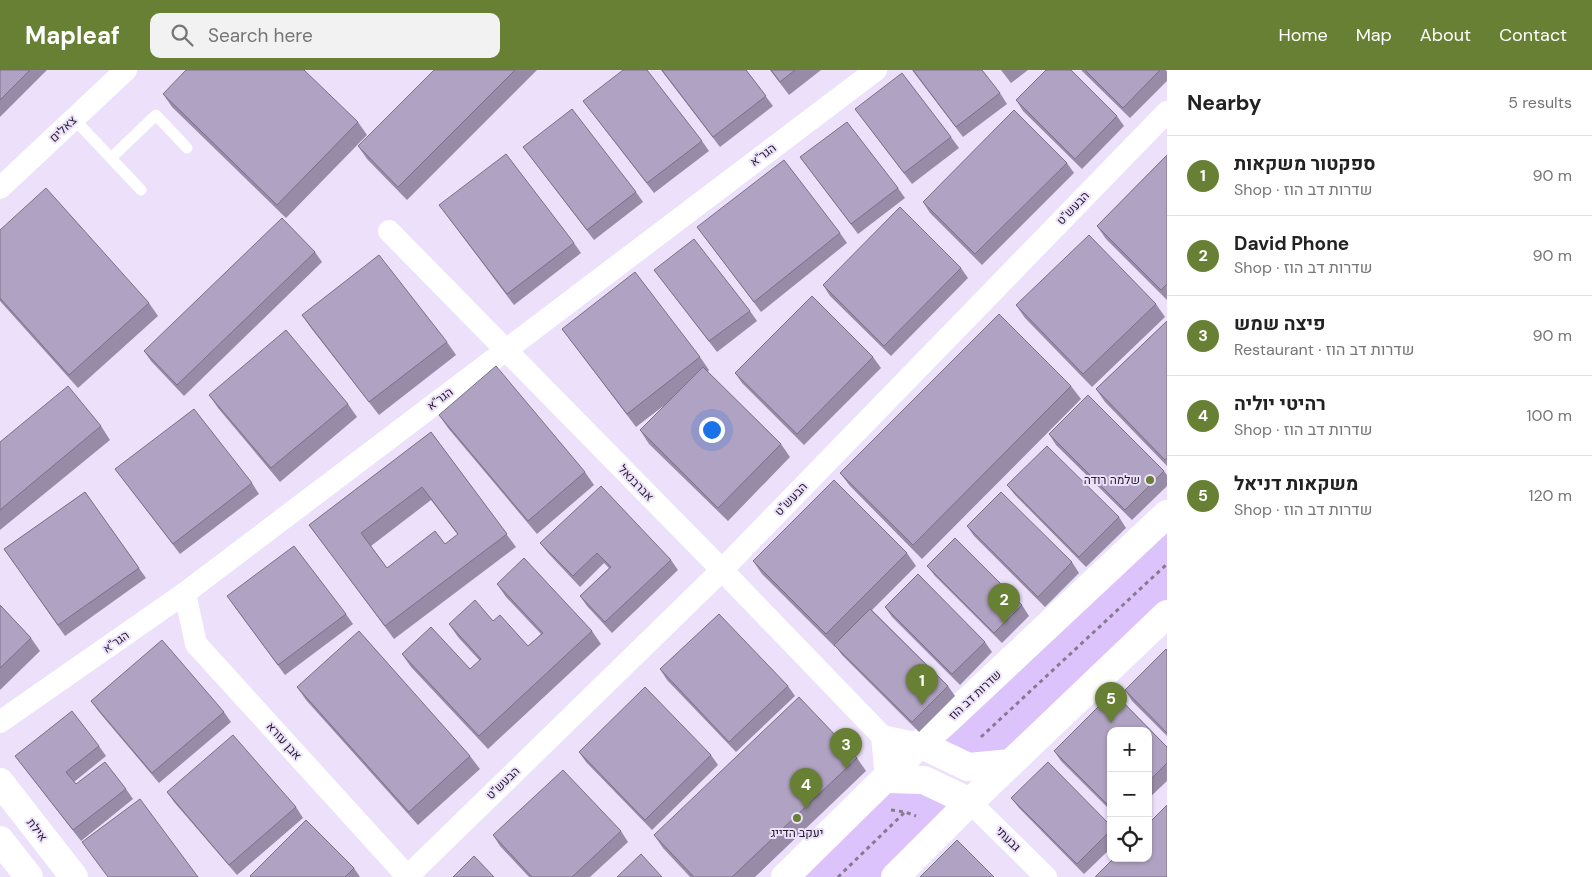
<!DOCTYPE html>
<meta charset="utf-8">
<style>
:root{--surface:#fff;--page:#f2f2f2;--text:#222;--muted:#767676;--line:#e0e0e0;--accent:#678033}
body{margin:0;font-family:"DM Sans",Heebo,sans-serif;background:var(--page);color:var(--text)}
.controls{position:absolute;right:15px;bottom:15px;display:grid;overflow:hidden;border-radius:10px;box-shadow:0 1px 4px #0004}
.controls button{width:45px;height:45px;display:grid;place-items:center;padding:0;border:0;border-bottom:1px solid var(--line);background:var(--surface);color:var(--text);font:25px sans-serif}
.you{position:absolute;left:711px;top:359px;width:18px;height:18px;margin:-12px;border:4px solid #fff;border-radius:50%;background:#1a73e8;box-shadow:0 0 0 8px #1a73e833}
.badge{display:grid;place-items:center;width:32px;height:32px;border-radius:50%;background:var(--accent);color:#fff;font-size:16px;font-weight:700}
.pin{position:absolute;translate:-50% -41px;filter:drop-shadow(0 1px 2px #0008)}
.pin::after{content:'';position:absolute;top:26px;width:18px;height:15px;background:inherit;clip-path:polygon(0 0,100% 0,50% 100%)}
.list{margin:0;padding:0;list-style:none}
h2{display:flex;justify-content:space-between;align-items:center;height:65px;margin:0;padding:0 20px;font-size:21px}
h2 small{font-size:16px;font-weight:400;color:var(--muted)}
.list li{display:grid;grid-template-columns:32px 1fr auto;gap:15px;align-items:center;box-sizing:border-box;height:80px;padding:0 20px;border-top:1px solid var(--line)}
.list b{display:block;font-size:19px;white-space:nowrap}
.list p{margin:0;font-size:16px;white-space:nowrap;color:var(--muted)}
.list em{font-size:16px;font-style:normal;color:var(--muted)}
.icon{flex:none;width:28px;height:28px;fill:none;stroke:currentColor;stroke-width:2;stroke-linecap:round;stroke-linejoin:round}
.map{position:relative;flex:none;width:1167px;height:807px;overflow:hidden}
header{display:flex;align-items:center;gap:30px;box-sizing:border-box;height:70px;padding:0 25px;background:var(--accent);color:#fff}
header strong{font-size:24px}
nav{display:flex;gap:28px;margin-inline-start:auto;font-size:18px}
.search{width:350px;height:45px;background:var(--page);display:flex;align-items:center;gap:12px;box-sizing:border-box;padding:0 18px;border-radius:10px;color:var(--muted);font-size:19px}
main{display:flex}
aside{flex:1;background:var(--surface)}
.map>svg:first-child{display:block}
</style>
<header>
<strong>Mapleaf</strong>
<div class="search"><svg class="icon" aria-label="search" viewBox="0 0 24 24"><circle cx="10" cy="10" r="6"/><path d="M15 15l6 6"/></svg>Search here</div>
<nav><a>Home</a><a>Map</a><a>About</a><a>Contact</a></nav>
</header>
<main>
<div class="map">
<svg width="1167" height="807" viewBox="0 0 1167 807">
<rect width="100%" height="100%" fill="#ece0fb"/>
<g fill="#dcc3fb">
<path d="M 1167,444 L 1167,544 L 1011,693 L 920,674 Z"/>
<path d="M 886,709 L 970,732 L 895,807 L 785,807 Z"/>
</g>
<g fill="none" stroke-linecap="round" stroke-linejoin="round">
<g stroke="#847b8f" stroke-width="3" stroke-dasharray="4 4" stroke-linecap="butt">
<path d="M 981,667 L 1167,494"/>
<path d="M 891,740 L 905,742 L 916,746"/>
<path d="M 838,807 L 905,742"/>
</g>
<g stroke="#fff" stroke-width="11">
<path d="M 74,49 L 141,120"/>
<path d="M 111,88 L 156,45 L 187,78"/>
</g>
<g stroke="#fff" stroke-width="22">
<path d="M 0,118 L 126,0"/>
<path d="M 389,161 L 722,500 L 882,666 L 920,674"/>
<path d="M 185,523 L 196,574 L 407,806"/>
<path d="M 0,652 L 185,523 L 876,0"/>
<path d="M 882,666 L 886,709"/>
<path d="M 970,732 L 1046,807"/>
<path d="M 407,807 L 722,500 L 1167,42"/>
</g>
<g stroke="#fff" stroke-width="28">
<path d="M 920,674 L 968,697 L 1011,693"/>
<path d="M 886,709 L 924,710 L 970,732"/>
<path d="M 0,712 L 74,807"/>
<path d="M 0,770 L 29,807"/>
<path d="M 785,807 L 920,674 L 943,654 L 1167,444"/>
<path d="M 895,807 L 970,732 L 1167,544"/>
</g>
</g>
<g fill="#978ba7" fill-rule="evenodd">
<path d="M 0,0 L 47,0 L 0,47 Z"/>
<path d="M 434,0 L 537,0 L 407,130 L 367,89 L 358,76 Z"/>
<path d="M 661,0 L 746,0 L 773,36 L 720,77 Z"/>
<path d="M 770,0 L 821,0 L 789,25 Z"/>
<path d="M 912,0 L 1000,23 L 1007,34 L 963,67 Z"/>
<path d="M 1001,0 L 1028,0 L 1011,13 Z"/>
<path d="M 1081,0 L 1166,0 L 1167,2 L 1167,11 L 1130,48 Z"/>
<path d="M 163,24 L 358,52 L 367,65 L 286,148 L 172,37 Z"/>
<path d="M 1016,30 L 1117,46 L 1124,56 L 1082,99 L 1023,41 Z"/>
<path d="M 583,31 L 702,71 L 709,81 L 654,123 Z"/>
<path d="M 855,39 L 951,67 L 959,78 L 912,114 Z"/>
<path d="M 523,77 L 636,122 L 643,132 L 594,170 Z"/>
<path d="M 1167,85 L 1167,230 L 1106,169 L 1097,156 Z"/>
<path d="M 800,87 L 898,118 L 905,128 L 858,164 Z"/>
<path d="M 1067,93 L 1074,103 L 982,195 L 930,143 L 923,132 Z"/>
<path d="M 439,135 L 574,173 L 581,183 L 514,235 Z"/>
<path d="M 697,157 L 840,163 L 847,173 L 761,242 Z"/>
<path d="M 0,160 L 149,233 L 158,246 L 78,318 L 0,231 Z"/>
<path d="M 315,182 L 322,192 L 184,326 L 151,291 L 144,281 Z"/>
<path d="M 961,198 L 968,208 L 891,286 L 830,226 L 823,215 Z"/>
<path d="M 654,200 L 750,241 L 757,251 L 717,282 Z"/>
<path d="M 1156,234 L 1165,247 L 1092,317 L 1025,248 L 1016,235 Z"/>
<path d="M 302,245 L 447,272 L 456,285 L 379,345 L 311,258 Z"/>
<path d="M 1167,251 L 1167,396 L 1105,332 L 1096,319 Z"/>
<path d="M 562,259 L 700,287 L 709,300 L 708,302 L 781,374 L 790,387 L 728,451 L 649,374 L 640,360 L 666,334 L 636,357 Z"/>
<path d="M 873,287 L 881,298 L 804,375 L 742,313 L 735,303 Z"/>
<path d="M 1071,316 L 1081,329 L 922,489 L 850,416 L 840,403 Z"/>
<path d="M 209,325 L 348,334 L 357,347 L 280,412 L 218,338 Z"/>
<path d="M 439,345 L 585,402 L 594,415 L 537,464 L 448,358 Z"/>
<path d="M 101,356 L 110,370 L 0,460 L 0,372 Z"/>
<path d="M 431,362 L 516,477 L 394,569 L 309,455 ZM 431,430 L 458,465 L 445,474 L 387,498 L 371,476 Z"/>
<path d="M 1049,364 L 1164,401 L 1167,405 L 1167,416 L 1132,450 L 1056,375 Z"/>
<path d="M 115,399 L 252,413 L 259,424 L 180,484 Z"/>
<path d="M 1007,415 L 1119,447 L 1126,458 L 1086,497 L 1015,425 Z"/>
<path d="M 85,422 L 146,508 L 65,566 L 4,479 Z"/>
<path d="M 967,456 L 1072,492 L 1079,503 L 1045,537 L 974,466 Z"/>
<path d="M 540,473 L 671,490 L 678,500 L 612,563 L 587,536 L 580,526 L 609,498 L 604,493 L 580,517 L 548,483 Z"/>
<path d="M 907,483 L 916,496 L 872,540 L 948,616 L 955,626 L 919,662 L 842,585 L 836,577 L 835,577 L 762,504 L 753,491 Z"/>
<path d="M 927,496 L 1022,535 L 1029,546 L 1002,573 L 935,506 Z"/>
<path d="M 497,514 L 592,561 L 601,574 L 488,679 L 411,597 L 402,584 L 470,599 L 480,591 L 458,567 L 449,554 L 493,551 L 528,576 L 541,564 L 506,527 Z"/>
<path d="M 0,535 L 31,568 L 40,581 L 0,620 Z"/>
<path d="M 234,536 L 346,544 L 353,554 L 285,605 Z"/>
<path d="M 885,537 L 985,572 L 992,582 L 960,615 L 892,547 Z"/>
<path d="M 1167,580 L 1167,666 L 1132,631 L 1125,620 Z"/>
<path d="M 660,599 L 788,616 L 795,626 L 736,682 L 667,610 Z"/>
<path d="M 297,617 L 470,686 L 480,699 L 418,755 L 306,630 Z"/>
<path d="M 1113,622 L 1167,677 L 1167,711 L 1148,729 L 1148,661 L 1111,661 L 1111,741 L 1061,691 L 1054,681 Z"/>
<path d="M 91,631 L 224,642 L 231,652 L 159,713 L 99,642 Z"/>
<path d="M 99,676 L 106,686 L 74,712 L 76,714 L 126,719 L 133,729 L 81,771 L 15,686 Z"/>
<path d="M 579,682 L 711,685 L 718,695 L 652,760 L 586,692 Z"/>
<path d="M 857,688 L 866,701 L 755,807 L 690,807 L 663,778 L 654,765 Z"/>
<path d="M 167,722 L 296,737 L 303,748 L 237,805 L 174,732 Z"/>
<path d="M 1011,728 L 1111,756 L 1111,778 L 1084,804 L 1019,738 Z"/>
<path d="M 621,761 L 628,772 L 590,807 L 529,807 L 500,776 L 493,765 Z"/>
<path d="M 354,798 L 360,807 L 251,807 Z"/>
</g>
<g fill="#b0a2c2" stroke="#7b7188" fill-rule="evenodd">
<path d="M 0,0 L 30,0 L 0,30 Z"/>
<path d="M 186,0 L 304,0 L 358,52 L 277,135 L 163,24 Z"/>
<path d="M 434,0 L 515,0 L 398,117 L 358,76 Z"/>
<path d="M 623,0 L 647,0 L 702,71 L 647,113 L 583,31 Z"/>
<path d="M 662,0 L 746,0 L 766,26 L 713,67 Z"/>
<path d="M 771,0 L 795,0 L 780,12 Z"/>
<path d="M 913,0 L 982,0 L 1000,23 L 956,57 Z"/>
<path d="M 1046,0 L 1071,0 L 1117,46 L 1075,89 L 1016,30 Z"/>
<path d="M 1085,0 L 1160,0 L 1123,38 Z"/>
<path d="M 902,3 L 951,67 L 904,103 L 855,39 Z"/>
<path d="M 572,39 L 636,122 L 587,160 L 523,77 Z"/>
<path d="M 1014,40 L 1067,93 L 975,184 L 923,132 Z"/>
<path d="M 847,52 L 898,118 L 851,154 L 800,87 Z"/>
<path d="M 506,84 L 574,173 L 507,224 L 439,135 Z"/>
<path d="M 1167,85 L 1167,214 L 1161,220 L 1097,156 Z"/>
<path d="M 784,90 L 840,163 L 754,232 L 697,157 Z"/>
<path d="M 46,118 L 149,233 L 69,305 L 0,228 L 0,160 Z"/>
<path d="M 900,137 L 961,198 L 884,276 L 823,215 Z"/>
<path d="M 282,148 L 315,182 L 177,315 L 144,281 Z"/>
<path d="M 1089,165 L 1156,234 L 1083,304 L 1016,235 Z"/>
<path d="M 694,169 L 750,241 L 709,271 L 654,200 Z"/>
<path d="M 379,185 L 447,272 L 369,332 L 302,245 Z"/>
<path d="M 635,202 L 700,287 L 627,344 L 562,259 Z"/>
<path d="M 812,226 L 873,287 L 797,364 L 735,303 Z"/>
<path d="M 999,244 L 1071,316 L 913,475 L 840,403 Z"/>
<path d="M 1167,251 L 1167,388 L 1165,390 L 1096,319 Z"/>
<path d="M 286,260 L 348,334 L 271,398 L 209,325 Z"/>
<path d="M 496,296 L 585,402 L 528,451 L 439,345 Z"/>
<path d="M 703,297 L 781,374 L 718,438 L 640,360 Z"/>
<path d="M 68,316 L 101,356 L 0,440 L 0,372 Z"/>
<path d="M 1088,325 L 1164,401 L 1125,440 L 1049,364 Z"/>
<path d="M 194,339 L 252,413 L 173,474 L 115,399 Z"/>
<path d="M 431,362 L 507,464 L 385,556 L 309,455 ZM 422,417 L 458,464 L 445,474 L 435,461 L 387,498 L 361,463 Z"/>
<path d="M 1047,376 L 1119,447 L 1079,487 L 1007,415 Z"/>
<path d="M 834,410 L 907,483 L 826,564 L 753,491 Z"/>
<path d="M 601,416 L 671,490 L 605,552 L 580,526 L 611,497 L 597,483 L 573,506 L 540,473 Z"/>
<path d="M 85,422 L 139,498 L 58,555 L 4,479 Z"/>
<path d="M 1001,422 L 1072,492 L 1038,527 L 967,456 Z"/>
<path d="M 955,468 L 1022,535 L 994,563 L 927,496 Z"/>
<path d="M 294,476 L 346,544 L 278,595 L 227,526 Z"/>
<path d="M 524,488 L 592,561 L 479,666 L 402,584 L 431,557 L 470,599 L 481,589 L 449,554 L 475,530 L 493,551 L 500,545 L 528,576 L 543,563 L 497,514 Z"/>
<path d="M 918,504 L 985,572 L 952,604 L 885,537 Z"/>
<path d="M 0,535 L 31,568 L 0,598 Z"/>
<path d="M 870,539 L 948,616 L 912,652 L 834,575 Z"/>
<path d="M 719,544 L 788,616 L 729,672 L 660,599 Z"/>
<path d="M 359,561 L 470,686 L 409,742 L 297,617 Z"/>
<path d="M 162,570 L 224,642 L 152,703 L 91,631 Z"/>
<path d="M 1166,579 L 1167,580 L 1167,663 L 1125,620 Z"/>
<path d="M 645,617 L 711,685 L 645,750 L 579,682 Z"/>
<path d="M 1113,622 L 1167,677 L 1167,693 L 1148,712 L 1148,661 L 1111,661 L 1111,738 L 1054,681 Z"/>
<path d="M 799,627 L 857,688 L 732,807 L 694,807 L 654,765 Z"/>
<path d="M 72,641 L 99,676 L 66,702 L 76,714 L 105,692 L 126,719 L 73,760 L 15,686 Z"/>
<path d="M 233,665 L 296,737 L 229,795 L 167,722 Z"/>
<path d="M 1048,692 L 1111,756 L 1111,760 L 1077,794 L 1011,728 Z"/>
<path d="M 563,700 L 621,761 L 572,807 L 532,807 L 493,765 Z"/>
<path d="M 140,729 L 198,807 L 108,807 L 82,772 Z"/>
<path d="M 1167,735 L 1167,807 L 1095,807 L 1114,788 L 1148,788 L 1148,754 Z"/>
<path d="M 306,750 L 354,798 L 345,807 L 251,807 L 250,806 Z"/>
<path d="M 957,770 L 994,807 L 920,807 Z"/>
<path d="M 641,784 L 662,807 L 617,807 Z"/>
<path d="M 474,786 L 494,807 L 453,807 Z"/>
</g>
<g fill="#678033" stroke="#ece0fb" stroke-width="2">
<circle cx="1150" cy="410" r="5"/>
<circle cx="797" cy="748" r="5"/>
</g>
<g text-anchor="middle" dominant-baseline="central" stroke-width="4" stroke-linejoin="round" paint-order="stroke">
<g font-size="12" fill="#25202c" stroke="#ece0fb">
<text transform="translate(63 59) rotate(-43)">צאלים</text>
<text transform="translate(763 85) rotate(-37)">הגר"א</text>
<text transform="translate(1073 138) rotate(-46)">הבעש"ט</text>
<text transform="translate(440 329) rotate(-37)">הגר"א</text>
<text transform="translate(636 413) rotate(46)">אברבנאל</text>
<text transform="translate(791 429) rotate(-46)">הבעש"ט</text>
<text transform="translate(116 572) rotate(-35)">הגר"א</text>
<text transform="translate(975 625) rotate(-43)">שדרות דב הוז</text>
<text transform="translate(284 671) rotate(48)">אבן עזרא</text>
<text transform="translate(503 713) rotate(-44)">הבעש"ט</text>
<text transform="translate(37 760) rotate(52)">אילת</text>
<text transform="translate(1008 769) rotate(45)">גבעתי</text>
</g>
<g font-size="12" fill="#25202c" stroke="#ece0fb" text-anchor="end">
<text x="1140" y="410">שלמה רודה</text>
<text x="797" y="763" text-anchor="middle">יעקב הדייג</text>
</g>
</g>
</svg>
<div class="controls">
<button>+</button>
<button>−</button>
<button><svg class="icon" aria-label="locate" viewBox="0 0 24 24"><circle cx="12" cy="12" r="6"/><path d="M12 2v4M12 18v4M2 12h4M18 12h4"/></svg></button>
</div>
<div class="you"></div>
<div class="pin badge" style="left:922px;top:635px">1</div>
<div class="pin badge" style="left:1004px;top:554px">2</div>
<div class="pin badge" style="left:846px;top:699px">3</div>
<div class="pin badge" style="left:806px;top:739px">4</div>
<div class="pin badge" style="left:1111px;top:653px">5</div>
</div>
<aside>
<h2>Nearby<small>5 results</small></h2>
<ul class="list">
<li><span class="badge">1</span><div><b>ספקטור משקאות</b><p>Shop · שדרות דב הוז</p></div><em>90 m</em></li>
<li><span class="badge">2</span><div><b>David Phone</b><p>Shop · שדרות דב הוז</p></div><em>90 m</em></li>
<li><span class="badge">3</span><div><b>פיצה שמש</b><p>Restaurant · שדרות דב הוז</p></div><em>90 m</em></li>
<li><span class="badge">4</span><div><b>רהיטי יוליה</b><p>Shop · שדרות דב הוז</p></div><em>100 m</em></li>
<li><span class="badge">5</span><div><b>משקאות דניאל</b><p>Shop · שדרות דב הוז</p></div><em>120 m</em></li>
</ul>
</aside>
</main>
